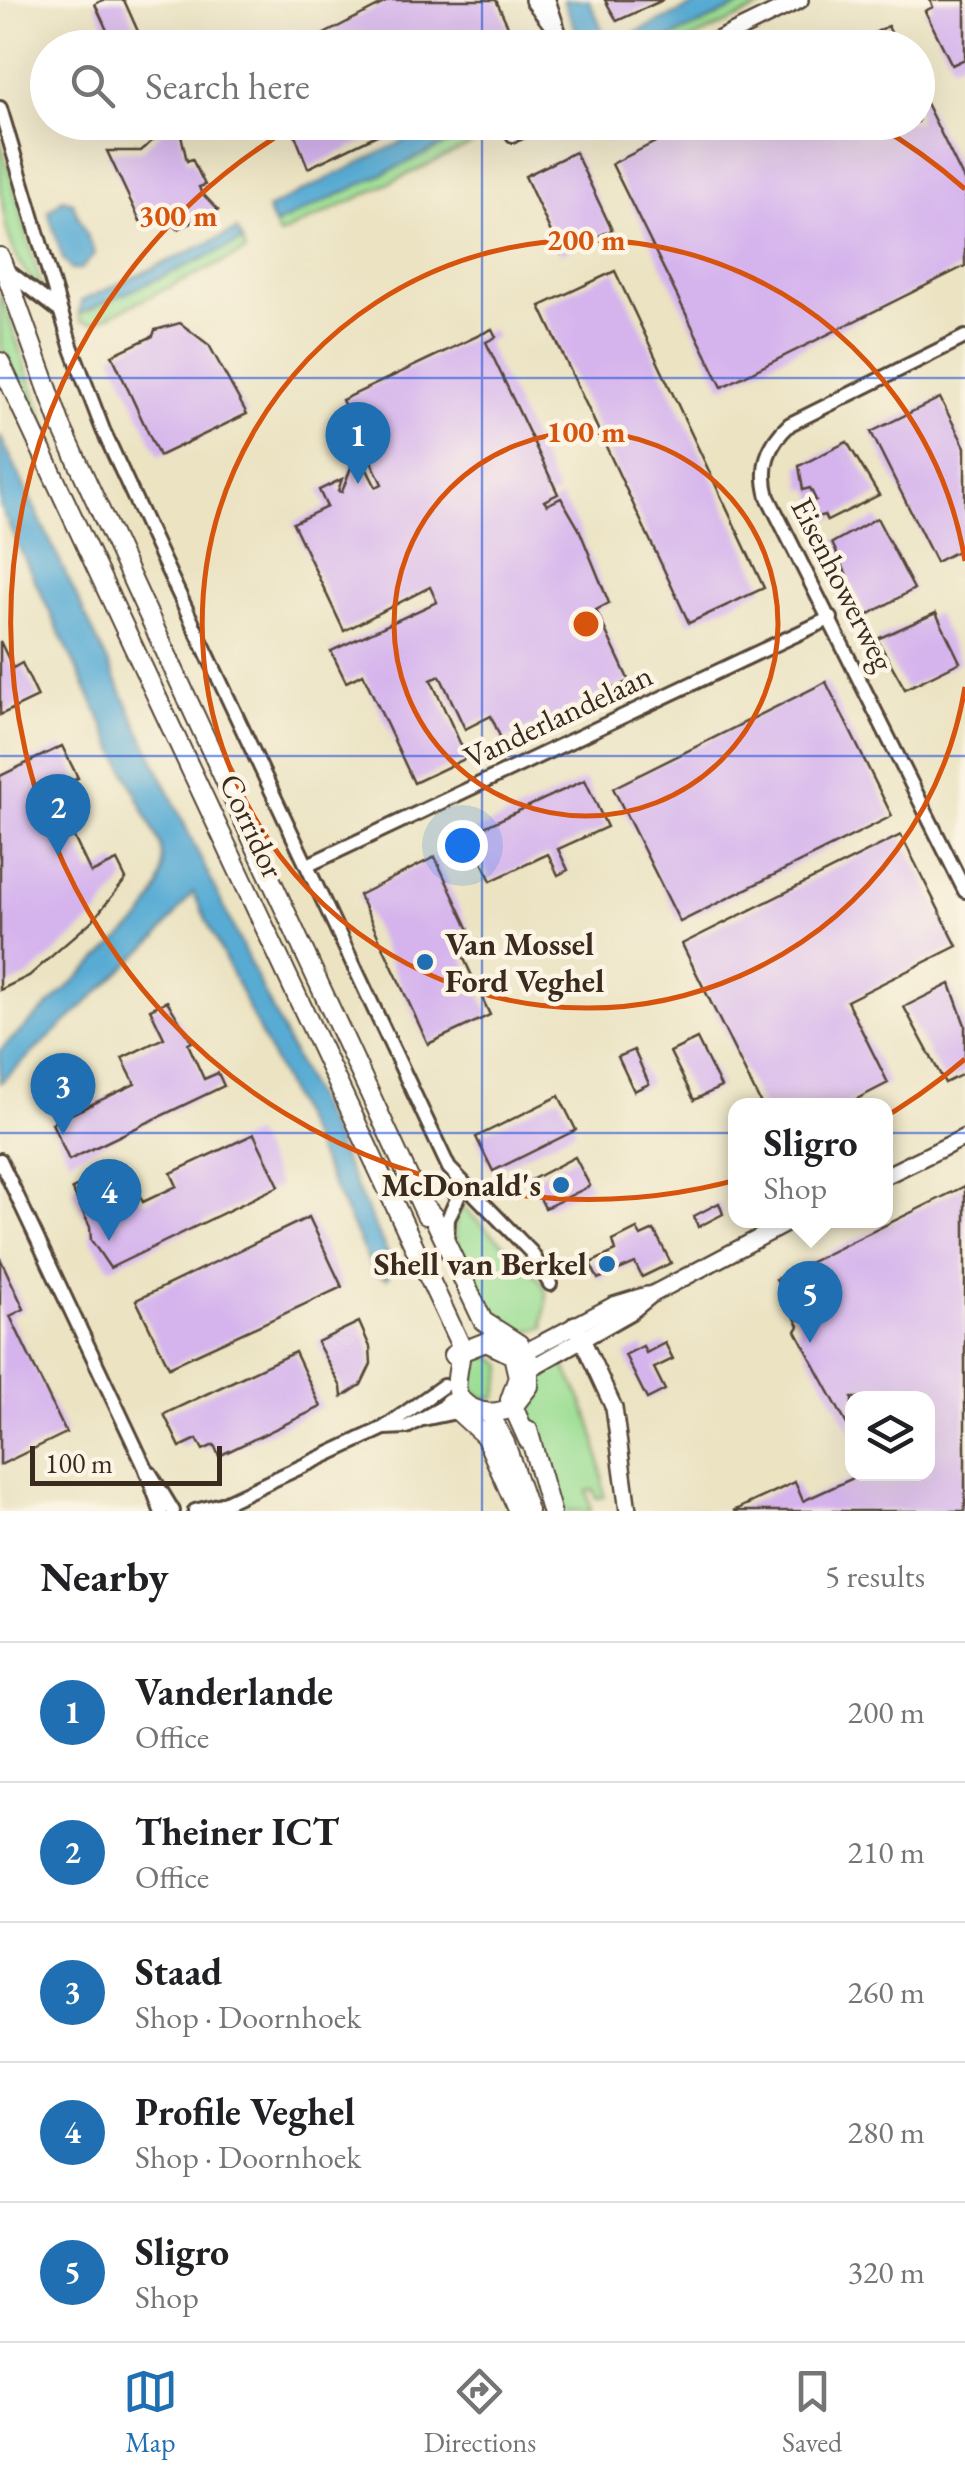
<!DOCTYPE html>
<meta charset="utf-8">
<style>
:root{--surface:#fff;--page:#f6f6f6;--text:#202124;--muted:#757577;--line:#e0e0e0;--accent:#1f6fb2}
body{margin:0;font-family:"EB Garamond",serif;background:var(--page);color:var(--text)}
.controls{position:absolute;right:30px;bottom:30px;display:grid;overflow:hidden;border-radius:20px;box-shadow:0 10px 40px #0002}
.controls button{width:90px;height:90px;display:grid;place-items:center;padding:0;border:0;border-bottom:2px solid var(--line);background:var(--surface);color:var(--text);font:50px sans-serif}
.scale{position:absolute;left:30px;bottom:25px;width:192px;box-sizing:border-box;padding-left:10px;border:5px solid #3b2a1e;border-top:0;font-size:28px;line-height:35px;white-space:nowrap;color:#3b2a1e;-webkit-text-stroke:8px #fcf5e5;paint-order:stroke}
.you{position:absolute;left:462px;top:845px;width:35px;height:35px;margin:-25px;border:8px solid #fff;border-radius:50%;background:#1a73e8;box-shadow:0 0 0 15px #1a73e833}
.badge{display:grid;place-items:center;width:65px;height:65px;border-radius:50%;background:var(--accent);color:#fff;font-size:32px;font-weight:700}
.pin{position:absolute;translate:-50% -82px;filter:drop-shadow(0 2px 5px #0008)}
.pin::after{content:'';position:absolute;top:52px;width:35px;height:30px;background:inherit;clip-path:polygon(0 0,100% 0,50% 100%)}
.popup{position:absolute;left:728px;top:1098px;width:165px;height:130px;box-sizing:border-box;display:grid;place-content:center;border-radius:20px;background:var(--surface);filter:drop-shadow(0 2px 8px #0005);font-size:32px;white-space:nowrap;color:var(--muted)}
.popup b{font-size:38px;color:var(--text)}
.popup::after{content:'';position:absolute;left:50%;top:100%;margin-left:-20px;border:20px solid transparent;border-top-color:var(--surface)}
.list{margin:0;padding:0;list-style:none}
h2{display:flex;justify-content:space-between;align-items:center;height:130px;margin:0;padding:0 40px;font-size:42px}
h2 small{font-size:32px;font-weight:400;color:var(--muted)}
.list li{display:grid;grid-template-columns:65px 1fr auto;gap:30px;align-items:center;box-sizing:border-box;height:140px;padding:0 40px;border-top:2px solid var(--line)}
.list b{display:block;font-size:38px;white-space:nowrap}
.list p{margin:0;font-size:32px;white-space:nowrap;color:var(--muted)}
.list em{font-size:32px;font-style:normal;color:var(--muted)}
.icon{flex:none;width:55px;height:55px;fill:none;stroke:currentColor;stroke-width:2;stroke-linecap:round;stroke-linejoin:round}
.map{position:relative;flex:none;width:965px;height:1511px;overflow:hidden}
.search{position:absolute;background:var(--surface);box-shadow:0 10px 40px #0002;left:30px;right:30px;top:30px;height:110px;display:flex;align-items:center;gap:25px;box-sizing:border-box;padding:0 35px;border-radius:55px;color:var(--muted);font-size:38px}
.sheet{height:830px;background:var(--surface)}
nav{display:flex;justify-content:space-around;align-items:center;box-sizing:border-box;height:140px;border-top:2px solid var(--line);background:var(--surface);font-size:28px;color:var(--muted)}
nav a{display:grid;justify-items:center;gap:5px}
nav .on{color:var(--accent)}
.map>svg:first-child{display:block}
</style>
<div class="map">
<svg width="965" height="1511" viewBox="0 0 965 1511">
<rect width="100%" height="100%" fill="#fcf5e5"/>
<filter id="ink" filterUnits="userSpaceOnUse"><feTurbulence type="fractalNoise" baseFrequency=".01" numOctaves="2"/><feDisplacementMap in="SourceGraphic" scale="20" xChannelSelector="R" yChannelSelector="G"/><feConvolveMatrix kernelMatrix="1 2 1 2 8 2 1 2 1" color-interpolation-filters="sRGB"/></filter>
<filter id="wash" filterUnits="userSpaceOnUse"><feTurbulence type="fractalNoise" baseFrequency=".0048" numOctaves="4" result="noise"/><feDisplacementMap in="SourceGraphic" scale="40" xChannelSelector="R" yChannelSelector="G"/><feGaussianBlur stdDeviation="2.25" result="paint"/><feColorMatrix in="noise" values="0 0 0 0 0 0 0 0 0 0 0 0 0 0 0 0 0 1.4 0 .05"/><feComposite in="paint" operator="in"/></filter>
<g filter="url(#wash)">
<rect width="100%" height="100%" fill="#ebe3c2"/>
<g fill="#9cde94" stroke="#6c8459" stroke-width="2.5">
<path d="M 752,0 L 776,0 L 676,47 L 651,48 Z"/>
<path d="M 491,123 L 517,123 L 279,235 L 274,225 Z"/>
<path d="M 0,138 L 43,292 C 0,252 0,197 0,138 Z"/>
<path d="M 242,241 L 246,251 L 94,323 L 81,321 L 79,314 Z"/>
<path d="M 0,291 L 52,445 L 0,345 Z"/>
<path d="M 461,1206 C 480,1224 530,1265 542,1283 C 553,1299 540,1314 545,1328 L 517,1332 L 491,1319 C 477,1291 441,1237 461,1206 Z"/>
<path d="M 477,1357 L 493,1357 L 504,1366 L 496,1398 L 482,1397 L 471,1388 Z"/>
<path d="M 559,1357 C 588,1406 600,1439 604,1497 L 596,1498 L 594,1490 L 587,1491 L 591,1511 L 564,1511 C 543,1465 504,1392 559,1357 Z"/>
</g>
<g fill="#58acd4" stroke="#4a6b79" stroke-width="2.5">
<path d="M 563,0 L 589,0 L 602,29 L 600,44 L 583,45 Z"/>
<path d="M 705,0 L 752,0 L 651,47 L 620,47 L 620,40 Z"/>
<path d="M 442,122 L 491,123 L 274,225 L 267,209 Z"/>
<path d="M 63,199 L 72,202 L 95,254 L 81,269 L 71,269 L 63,259 L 48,211 Z"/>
<path d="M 237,230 L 242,241 L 79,314 L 81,301 Z"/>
<path d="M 0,435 L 394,1267 L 387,1279 L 375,1274 L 193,892 L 157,938 L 0,1083 L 0,1050 L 141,920 C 159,894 166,877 161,846 L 0,507 Z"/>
</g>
<g id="blocks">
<g fill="#d5b4ed">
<path d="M 103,0 L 124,0 L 144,45 L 115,48 L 95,4 Z"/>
<path d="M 390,0 L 496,0 L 518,48 L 297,48 Z"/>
<path d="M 605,0 L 663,0 L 617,21 Z"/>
<path d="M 930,0 L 965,0 L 965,59 L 952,65 L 925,11 L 933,7 Z"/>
<path d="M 888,26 L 898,48 L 845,48 Z"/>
<path d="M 918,87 L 965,182 L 965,266 L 722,387 L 612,164 L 695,122 L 918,122 Z"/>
<path d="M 173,122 L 178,122 L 187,161 L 192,159 L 205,185 L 199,187 L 201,192 L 218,210 L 178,229 L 163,215 L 140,221 L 107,151 L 141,151 Z"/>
<path d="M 290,122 L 404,122 L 308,168 Z"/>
<path d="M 575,152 L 612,230 L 561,254 L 525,176 Z"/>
<path d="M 615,271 L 764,588 L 689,623 L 540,306 Z"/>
<path d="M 180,323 L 209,345 L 247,414 L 159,456 L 112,355 L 153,336 L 155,330 Z"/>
<path d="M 492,329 L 496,337 L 486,342 L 558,494 L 544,501 L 547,505 L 561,498 L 579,529 L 609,603 L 596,610 L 629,681 L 502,741 L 491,716 L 465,729 L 440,676 L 431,680 L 467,758 L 414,783 L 363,674 L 346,682 L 331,651 L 437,602 L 430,587 L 344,631 L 293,523 L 327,507 L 319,490 L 342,479 L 338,491 L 342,492 L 354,459 L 360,456 L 376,487 L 382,484 L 342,400 Z"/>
<path d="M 940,398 L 965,447 L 965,547 L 936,562 L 871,432 Z"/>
<path d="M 847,442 L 879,495 L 827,521 L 824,515 L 817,517 L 812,501 L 816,500 L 810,488 L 803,490 L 799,466 Z"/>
<path d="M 877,518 L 914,589 L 866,616 L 832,543 Z"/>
<path d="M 936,613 L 960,662 L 905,689 L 877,639 Z"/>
<path d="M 0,641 L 13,668 L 22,663 L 38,697 L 0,715 Z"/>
<path d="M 826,682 L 892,816 L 680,922 L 613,788 Z"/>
<path d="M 62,746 L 78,778 L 52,791 L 91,873 L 117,861 L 126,879 L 93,920 L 29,976 L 0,990 L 0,776 Z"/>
<path d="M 585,780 L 607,827 L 558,849 L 568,870 L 558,875 L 548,854 L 491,881 L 475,846 L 471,847 L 469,834 Z"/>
<path d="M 901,835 L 957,946 L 847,1001 L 888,1083 L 843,1106 L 762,1106 L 682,944 Z"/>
<path d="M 435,857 L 469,930 L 454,937 L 490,1015 L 428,1044 L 359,895 Z"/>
<path d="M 950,984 L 965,1025 L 965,1073 L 945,1083 L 904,1007 Z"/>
<path d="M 167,1001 L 192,1042 L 188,1044 L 204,1079 L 218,1073 L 224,1086 L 69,1160 L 52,1123 L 135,1084 L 122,1058 L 164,1038 L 150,1009 Z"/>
<path d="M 697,1039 L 721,1087 L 694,1100 L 670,1052 Z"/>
<path d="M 634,1050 L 649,1084 L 634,1091 L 618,1057 Z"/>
<path d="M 559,1096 L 576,1130 L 493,1171 L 476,1137 Z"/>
<path d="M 254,1134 L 279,1186 L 110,1268 L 91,1240 L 90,1227 L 72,1189 L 124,1164 L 143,1202 L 177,1186 L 171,1173 Z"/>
<path d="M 575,1157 L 590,1186 L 545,1208 L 531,1180 Z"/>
<path d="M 965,1186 L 965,1511 L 733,1511 L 795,1482 L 803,1501 L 862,1474 L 928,1474 L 928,1398 L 852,1398 L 852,1434 L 796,1331 L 799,1326 L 776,1279 Z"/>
<path d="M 719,1203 L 723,1214 L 698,1227 L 694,1216 Z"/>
<path d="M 309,1217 L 342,1287 L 169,1367 L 136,1300 Z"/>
<path d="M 637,1229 L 641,1236 L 654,1230 L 671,1263 L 642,1277 L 635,1263 L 598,1279 L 590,1263 L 616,1251 L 613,1241 Z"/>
<path d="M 0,1258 L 24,1309 L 10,1316 L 66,1433 L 0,1465 Z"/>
<path d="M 359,1322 L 370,1347 L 371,1364 L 361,1385 L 342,1397 L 341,1387 L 317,1342 Z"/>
<path d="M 665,1343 L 673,1359 L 654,1368 L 665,1390 L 647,1399 L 625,1355 L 643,1346 L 646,1353 Z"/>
<path d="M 295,1352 L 321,1407 L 219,1456 L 214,1445 L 203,1450 L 197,1439 L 180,1447 L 164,1414 Z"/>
</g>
</g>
</g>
<g filter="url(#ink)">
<use href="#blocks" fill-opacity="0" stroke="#554637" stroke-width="2.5"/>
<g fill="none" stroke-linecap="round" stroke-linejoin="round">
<g stroke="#554637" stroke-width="18">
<g id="minor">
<path d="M 0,108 L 71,346 L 103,430 L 162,558 L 449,1168 L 531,1252 L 550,1284"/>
<path d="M 576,123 L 576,122"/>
<path d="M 513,135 L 541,122"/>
<path d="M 5,269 L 57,309"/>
<path d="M 965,337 L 790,424 C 767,445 760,467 768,497 L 965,891"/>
<path d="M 308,865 L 831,618"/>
<path d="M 0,1160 L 145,1467 L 161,1511"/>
<path d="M 447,1242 L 448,1219 L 463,1186"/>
<path d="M 423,1419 L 456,1412"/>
<path d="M 384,1428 L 407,1427 L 450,1403"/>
<path d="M 150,1473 L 173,1511"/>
<path d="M 195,1511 L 222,1504 L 384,1428 L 443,1386"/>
</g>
</g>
<g stroke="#554637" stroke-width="20">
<g id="tertiary">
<path d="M 533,0 L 549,21"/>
<path d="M 547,0 L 563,48"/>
<path d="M 701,48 L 800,0"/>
<path d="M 885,1176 L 965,1137"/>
<path d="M 575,1324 L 614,1408 L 628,1511"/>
<path d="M 525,1352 L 614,1305 L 647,1295"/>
<path d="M 531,1368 L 630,1312 L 651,1295 L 793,1220"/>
</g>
</g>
<g stroke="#554637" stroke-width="22">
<g id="secondary">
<path d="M 0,257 L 62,428 L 426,1215"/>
<path d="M 0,362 L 459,1342 C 466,1365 442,1394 472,1408 C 486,1415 498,1413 512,1408 L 529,1386 L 529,1360 L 519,1344 L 483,1321 L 433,1216 L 425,1207"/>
<path d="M 453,1355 L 486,1342 L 513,1355 L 518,1377 L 510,1400 L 528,1440"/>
<path d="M 449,1403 L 485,1436 L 518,1511"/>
<path d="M 489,1413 L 505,1443 L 528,1511"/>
<path d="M 528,1430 L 551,1511"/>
</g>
</g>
<use href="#minor" stroke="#fff" stroke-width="12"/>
<use href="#tertiary" stroke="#fff" stroke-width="15"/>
<use href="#secondary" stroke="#fff" stroke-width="18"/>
</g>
</g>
<path fill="none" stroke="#1d4ed8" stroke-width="2.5" stroke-opacity="0.55" d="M 482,0 L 482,48M 482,122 L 482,1511M 0,378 L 965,378M 0,756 L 965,756M 0,1133 L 965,1133"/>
<g fill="none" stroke="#d7540e" stroke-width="5">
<circle cx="586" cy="624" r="192"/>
<path d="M965 687A384 384 0 1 1 965 561"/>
<path d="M965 1059A577 577 0 1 1 297 124M566 47A577 577 0 0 1 606 47M875 124A577 577 0 0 1 965 189"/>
</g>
<g fill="#1f6fb2" stroke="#fcf5e5" stroke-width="4">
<circle cx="425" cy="962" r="10"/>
<circle cx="561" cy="1185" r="10"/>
<circle cx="607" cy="1264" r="10"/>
</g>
<g text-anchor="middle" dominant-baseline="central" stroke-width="9" stroke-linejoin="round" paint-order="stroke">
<g font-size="32" fill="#3b2a1e" stroke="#fcf5e5">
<text transform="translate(843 584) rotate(63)">Eisenhowerweg</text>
<text transform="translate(558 716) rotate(-25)">Vanderlandelaan</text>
<text transform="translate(252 826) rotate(65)">Corridor</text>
</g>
<g font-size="32" font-weight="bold" fill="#3b2a1e" stroke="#fcf5e5" text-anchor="end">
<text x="445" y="944" text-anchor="start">Van Mossel<tspan x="445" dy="37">Ford Veghel</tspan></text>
<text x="541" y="1185">McDonald's</text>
<text x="587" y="1264">Shell van Berkel</text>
</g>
</g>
<circle cx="586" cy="624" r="15" fill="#d7540e" stroke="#fcf5e5" stroke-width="5"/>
<g font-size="30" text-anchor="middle" font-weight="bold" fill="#d7540e" stroke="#fcf5e5" stroke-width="9" stroke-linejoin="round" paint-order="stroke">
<text x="178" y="226">300 m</text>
<text x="586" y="250">200 m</text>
<text x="586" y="442">100 m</text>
</g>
</svg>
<div class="controls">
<button><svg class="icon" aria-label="layers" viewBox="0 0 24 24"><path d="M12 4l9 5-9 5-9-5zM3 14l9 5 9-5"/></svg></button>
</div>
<div class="scale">100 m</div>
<div class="you"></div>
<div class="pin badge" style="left:358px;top:484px">1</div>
<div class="pin badge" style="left:58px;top:856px">2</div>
<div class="pin badge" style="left:63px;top:1135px">3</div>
<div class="pin badge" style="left:109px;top:1241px">4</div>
<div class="pin badge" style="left:810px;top:1343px">5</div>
<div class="popup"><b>Sligro</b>Shop</div>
<div class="search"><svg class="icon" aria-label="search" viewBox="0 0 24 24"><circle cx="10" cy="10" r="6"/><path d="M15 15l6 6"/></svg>Search here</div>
</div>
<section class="sheet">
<h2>Nearby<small>5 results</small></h2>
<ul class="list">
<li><span class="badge">1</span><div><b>Vanderlande</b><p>Office</p></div><em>200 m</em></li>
<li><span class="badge">2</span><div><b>Theiner ICT</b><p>Office</p></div><em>210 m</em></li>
<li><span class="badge">3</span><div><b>Staad</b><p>Shop · Doornhoek</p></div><em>260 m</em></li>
<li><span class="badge">4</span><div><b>Profile Veghel</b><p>Shop · Doornhoek</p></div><em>280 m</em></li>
<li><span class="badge">5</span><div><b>Sligro</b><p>Shop</p></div><em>320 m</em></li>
</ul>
</section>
<nav>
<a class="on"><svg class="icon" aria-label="map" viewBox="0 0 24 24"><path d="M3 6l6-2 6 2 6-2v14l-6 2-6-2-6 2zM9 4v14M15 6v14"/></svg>Map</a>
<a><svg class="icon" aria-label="directions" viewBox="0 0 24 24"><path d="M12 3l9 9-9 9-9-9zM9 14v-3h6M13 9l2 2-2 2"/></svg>Directions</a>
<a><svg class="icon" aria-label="saved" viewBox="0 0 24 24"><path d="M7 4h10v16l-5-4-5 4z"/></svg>Saved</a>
</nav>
